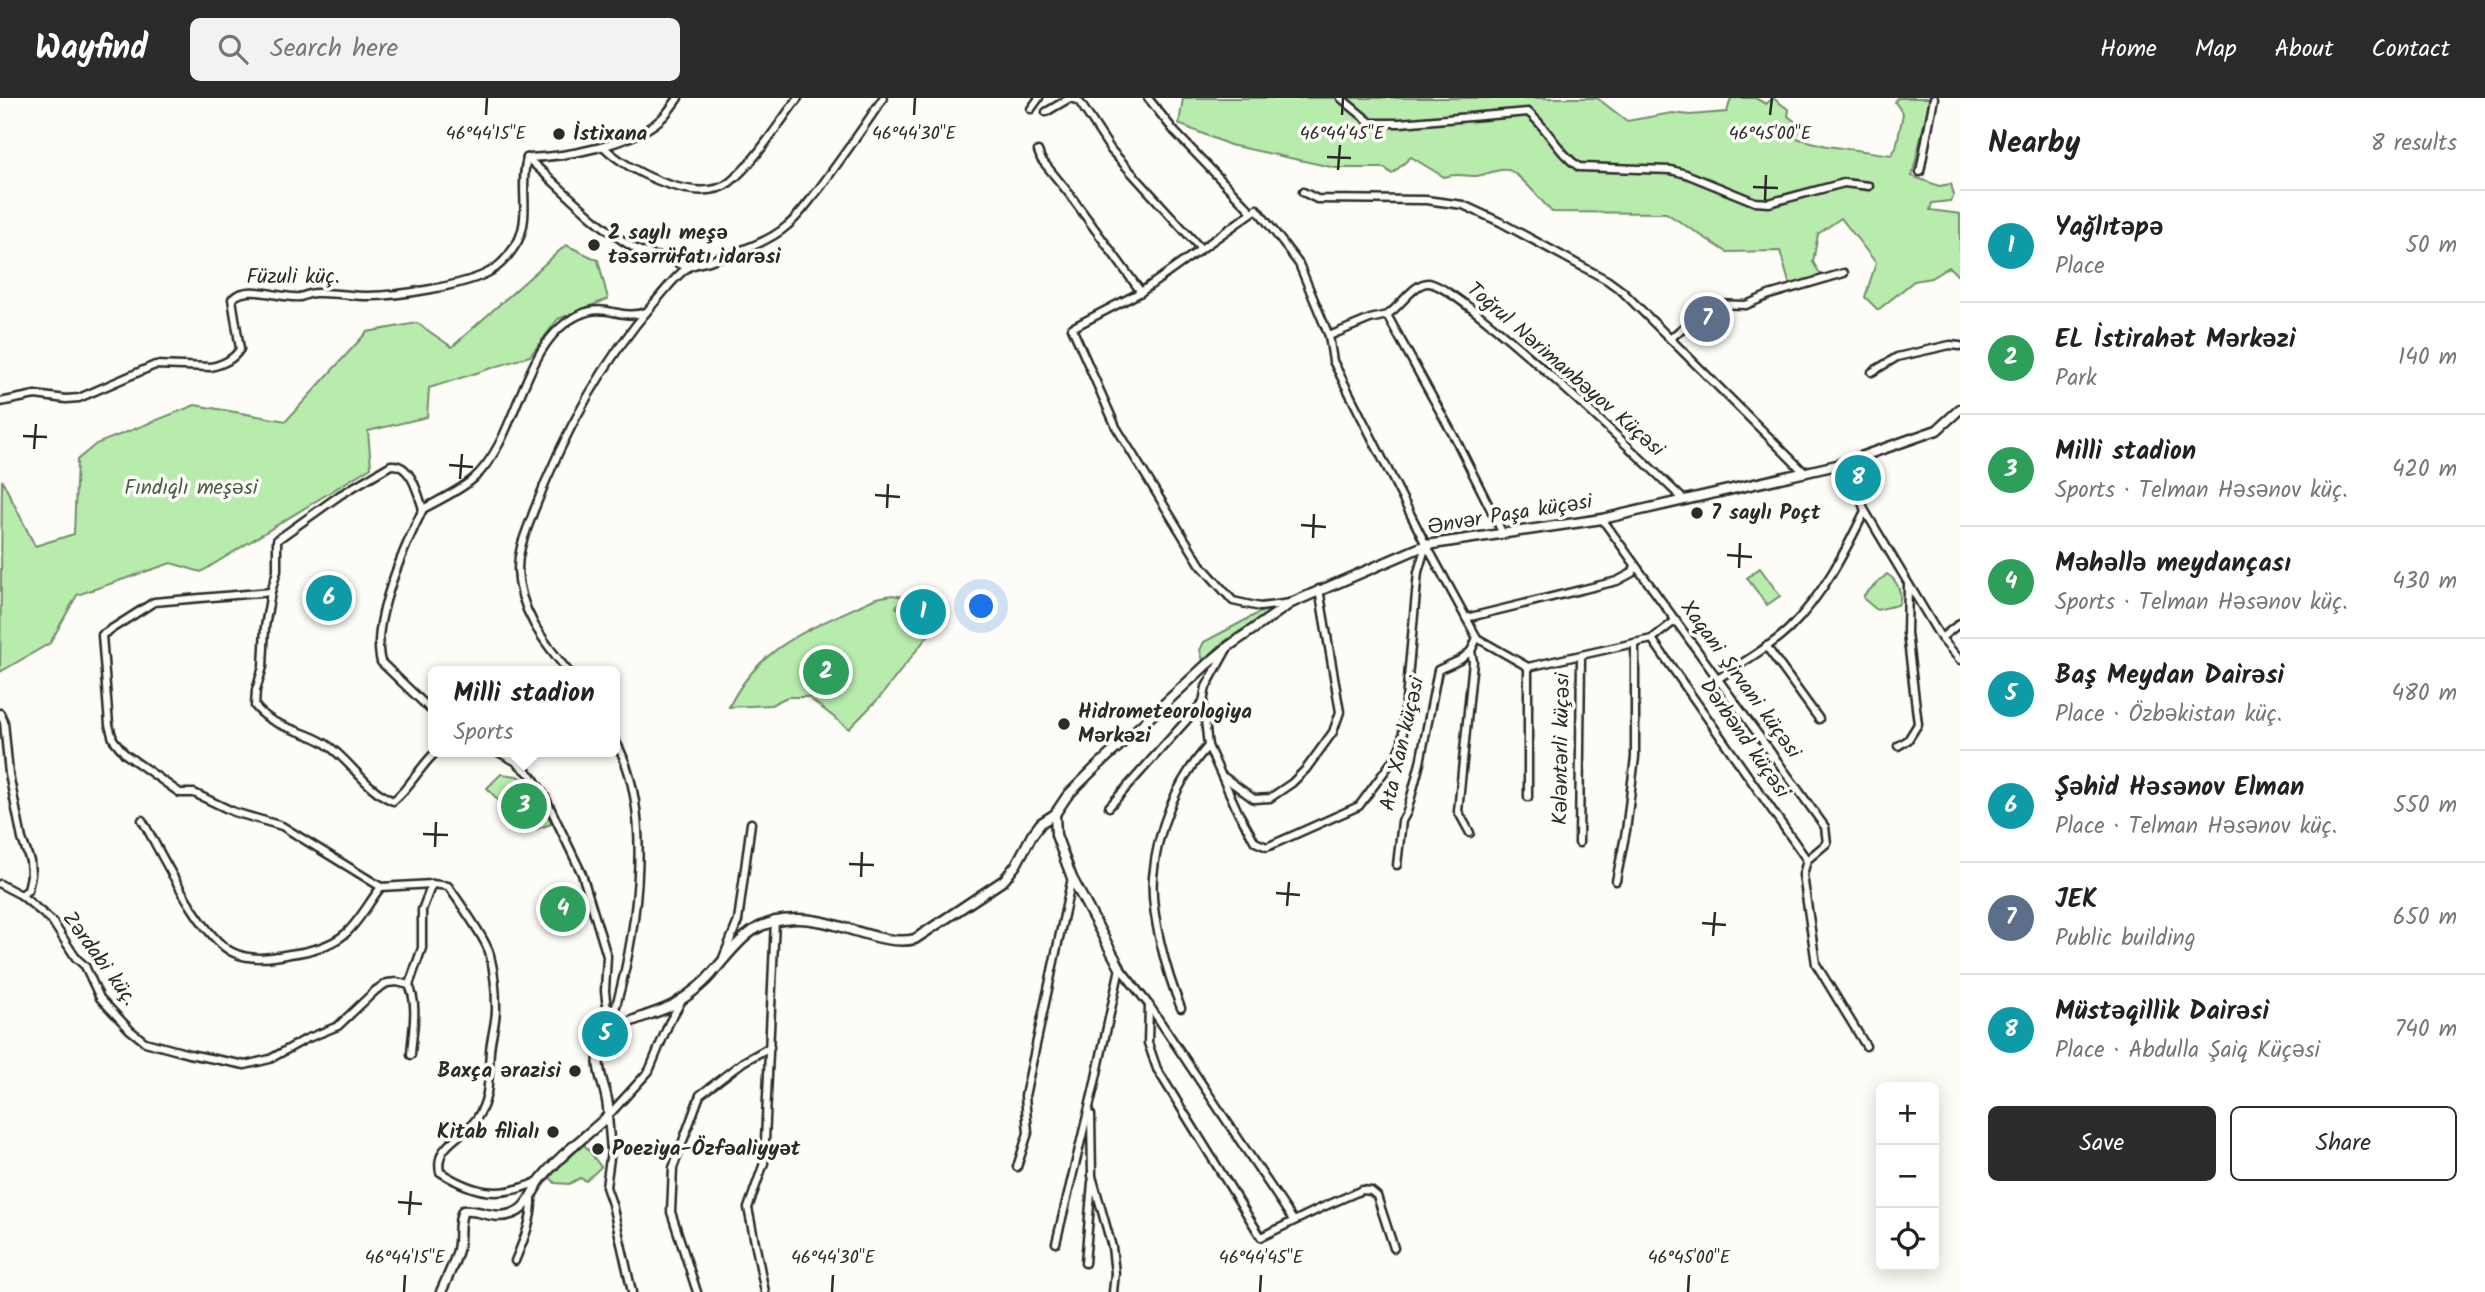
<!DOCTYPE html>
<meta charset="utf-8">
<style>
:root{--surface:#fff;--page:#f2f2f2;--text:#222;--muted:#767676;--line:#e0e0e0;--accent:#2b2b2b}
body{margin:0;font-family:Kalam,sans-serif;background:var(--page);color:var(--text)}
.controls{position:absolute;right:21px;bottom:21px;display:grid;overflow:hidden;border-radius:10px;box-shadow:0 4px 18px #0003}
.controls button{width:63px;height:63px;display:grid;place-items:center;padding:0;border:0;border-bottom:2px solid var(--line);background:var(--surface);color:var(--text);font:35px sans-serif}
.you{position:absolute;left:982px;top:509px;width:24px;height:24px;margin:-18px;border:5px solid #fff;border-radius:50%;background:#1a73e8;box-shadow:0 0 0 10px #1a73e833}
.badge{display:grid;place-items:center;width:46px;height:46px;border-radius:50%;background:var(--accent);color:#fff;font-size:23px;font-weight:700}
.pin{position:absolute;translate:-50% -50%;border:4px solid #fff;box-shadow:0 2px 7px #0006}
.popup{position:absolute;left:428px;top:568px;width:192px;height:91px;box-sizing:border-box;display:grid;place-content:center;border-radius:10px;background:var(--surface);filter:drop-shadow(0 2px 5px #0005);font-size:23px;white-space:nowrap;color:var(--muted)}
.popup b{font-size:26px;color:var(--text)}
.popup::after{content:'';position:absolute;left:50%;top:100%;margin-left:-14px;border:14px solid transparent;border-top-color:var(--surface)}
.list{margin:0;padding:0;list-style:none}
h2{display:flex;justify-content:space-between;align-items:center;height:91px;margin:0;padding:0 28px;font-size:30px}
h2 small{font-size:23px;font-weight:400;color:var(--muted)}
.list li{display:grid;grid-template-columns:46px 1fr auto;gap:21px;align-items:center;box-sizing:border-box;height:112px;padding:0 28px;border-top:2px solid var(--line)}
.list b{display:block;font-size:26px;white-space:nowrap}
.list p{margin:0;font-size:23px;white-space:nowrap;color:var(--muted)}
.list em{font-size:23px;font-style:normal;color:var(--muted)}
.actions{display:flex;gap:14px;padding:21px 28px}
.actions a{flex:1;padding:16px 0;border:2px solid var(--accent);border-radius:10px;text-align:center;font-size:24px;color:var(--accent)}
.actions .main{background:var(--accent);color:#fff}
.icon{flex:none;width:38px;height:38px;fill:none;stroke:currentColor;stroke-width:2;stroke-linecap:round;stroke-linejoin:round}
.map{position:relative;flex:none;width:1960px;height:1194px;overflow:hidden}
header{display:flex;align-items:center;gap:42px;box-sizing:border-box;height:98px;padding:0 35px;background:var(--accent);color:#fff}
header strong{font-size:33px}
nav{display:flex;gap:38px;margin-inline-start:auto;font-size:24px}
.search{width:490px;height:63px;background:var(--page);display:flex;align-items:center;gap:18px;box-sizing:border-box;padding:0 24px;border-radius:10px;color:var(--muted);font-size:26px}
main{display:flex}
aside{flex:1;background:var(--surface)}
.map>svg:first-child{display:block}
</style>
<header>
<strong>Wayfind</strong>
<div class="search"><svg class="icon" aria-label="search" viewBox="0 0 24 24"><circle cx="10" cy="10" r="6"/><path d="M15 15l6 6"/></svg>Search here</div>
<nav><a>Home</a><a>Map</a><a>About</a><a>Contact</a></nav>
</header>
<main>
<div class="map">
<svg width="1960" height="1194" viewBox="0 0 1960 1194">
<rect width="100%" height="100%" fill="#fdfcf7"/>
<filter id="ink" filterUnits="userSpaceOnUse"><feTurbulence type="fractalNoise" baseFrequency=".0143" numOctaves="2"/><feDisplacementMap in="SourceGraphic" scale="14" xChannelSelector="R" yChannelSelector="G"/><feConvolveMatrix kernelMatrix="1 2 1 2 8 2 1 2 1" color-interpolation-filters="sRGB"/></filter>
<g filter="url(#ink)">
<g fill="#b8ecad" stroke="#728c6c" stroke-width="2">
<path d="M 1183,0 L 1597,0 L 1627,23 L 1672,15 L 1690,17 L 1727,14 L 1731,0 L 1755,0 L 1766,6 L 1773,0 L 1789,12 L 1788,18 L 1801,28 L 1796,40 L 1827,48 L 1891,57 L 1896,50 L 1903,16 L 1895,4 L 1897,0 L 1930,0 L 1912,78 L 1939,88 L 1951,86 L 1954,97 L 1950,103 L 1932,105 L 1930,112 L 1960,116 L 1960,180 L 1949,169 L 1931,180 L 1914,183 L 1878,212 L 1865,199 L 1876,165 L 1841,120 L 1818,136 L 1813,164 L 1822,179 L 1790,188 L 1780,153 L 1727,154 L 1666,115 L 1552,114 C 1543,105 1519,74 1508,72 C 1498,70 1486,77 1476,78 C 1464,78 1456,75 1444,79 L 1411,59 L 1392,76 L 1385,70 L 1336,70 L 1230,47 L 1179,26 Z"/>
<path d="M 566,147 L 598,162 L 608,201 L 558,221 L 530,258 L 429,290 L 427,319 L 368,333 L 371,369 L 201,474 L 171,465 L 77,497 L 50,545 L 0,574 L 2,382 L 35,448 L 74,436 L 77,362 L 96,346 L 195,307 L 286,323 L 367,234 L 417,225 L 452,249 Z"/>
<path d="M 1760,470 L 1780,498 L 1767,507 L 1747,480 Z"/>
<path d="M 1887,476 C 1897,482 1904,496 1898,507 L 1877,512 L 1864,501 L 1864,497 Z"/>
<path d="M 892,497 L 904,499 L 896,509 L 930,535 L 880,599 L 849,631 L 808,599 L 787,599 L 771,607 L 729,609 C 760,545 816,529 876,500 Z"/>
<path d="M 1268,510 L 1279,510 C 1255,526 1221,539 1205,564 L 1203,563 L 1200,552 L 1204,544 Z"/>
<path d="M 501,676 L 517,678 L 534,686 L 552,726 L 527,734 L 487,690 Z"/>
<path d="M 552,798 L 577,802 L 575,825 L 549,821 Z"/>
<path d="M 583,1045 L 601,1069 L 586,1083 L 580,1080 L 569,1086 L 555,1085 L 549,1078 C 558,1065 571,1057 583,1045 Z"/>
</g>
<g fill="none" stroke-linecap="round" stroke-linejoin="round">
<g stroke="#2b2b2b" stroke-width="11">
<g id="minor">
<path d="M 1148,0 L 1175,34 L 1252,114"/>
<path d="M 1341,0 L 1371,25 L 1400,25 L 1528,14 C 1548,30 1558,55 1579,69 L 1671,72 L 1686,76 L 1755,104 L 1769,105 L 1844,85 L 1869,88"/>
<path d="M 1031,11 L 1039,0"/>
<path d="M 1046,14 L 1070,0 L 1079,3 L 1111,52 L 1201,151"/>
<path d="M 604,49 C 627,73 699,109 730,84 C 756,63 778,26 798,0"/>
<path d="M 1038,53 L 1041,61 L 1067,93 L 1141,194"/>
<path d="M 527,60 C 561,89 597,129 636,151 C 653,160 672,159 687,170"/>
<path d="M 527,60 C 565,59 632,47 661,21 C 667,16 673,7 678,0"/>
<path d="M 1920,74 L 1934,0"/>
<path d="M 1303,94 L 1317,101 L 1426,102 L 1463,107 L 1500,124 L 1607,182 L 1622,193 L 1805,375"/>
<path d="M 1387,217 C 1400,209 1414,185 1428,185 C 1458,185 1650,369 1683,401"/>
<path d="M 1329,238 L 1370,221 L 1387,217 L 1457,344 L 1503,436"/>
<path d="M 1670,241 L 1710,206 L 1746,207 L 1769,197 L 1844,175"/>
<path d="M 1872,274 L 1897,259 L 1950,247 L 1960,248"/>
<path d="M 0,304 L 35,297 L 66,301 L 79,300 L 155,267 L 211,269 C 223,266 233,262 240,251 L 232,201 C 248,185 280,201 300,199 C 305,198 309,195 315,195 C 333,194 351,198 368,198 C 398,198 463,188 489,174 C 501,168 511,155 518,143 C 531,117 519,87 527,60"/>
<path d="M 1854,361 L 1850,371 L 1865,413 L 1941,540 L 1960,562"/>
<path d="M 423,411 C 418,396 411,365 391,367 L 340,397 L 277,442 L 277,473 L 271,494 L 154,504 L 102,537 L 109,627 L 113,641 L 125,656 L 180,695 L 194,695 L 234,714 L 282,728 L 381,789 L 432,786 L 448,788 C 458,802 487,843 490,857 C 494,873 496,894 496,910 C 496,925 491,939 490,953 C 488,978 491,999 477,1020 C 464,1040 434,1046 440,1074 C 475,1096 500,1101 539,1083"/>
<path d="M 423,411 C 439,402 459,393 473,381 C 520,340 521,243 579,217 C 607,204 619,223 646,214"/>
<path d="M 423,411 C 405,448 370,524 381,564 L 433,614"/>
<path d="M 1602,421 L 1825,729 L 1827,745 L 1807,762"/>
<path d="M 271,494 L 265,529 L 263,569 L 256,592 L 255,608 C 273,631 304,631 326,646 C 351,663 365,691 393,703 C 410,690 420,668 436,654"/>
<path d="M 1291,505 L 1260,509 L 1233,503 L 1200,466 L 1116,329 L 1072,230 L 1141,194 L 1257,111 L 1299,166 L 1329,238 L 1333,263 L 1423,441 L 1477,540 L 1528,569 L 1652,541 L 1676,522"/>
<path d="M 1466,520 L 1617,483 L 1632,475 L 1635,468"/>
<path d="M 1941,540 L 1960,525"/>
<path d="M 1652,541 L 1807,762"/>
<path d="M 1766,548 L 1819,621"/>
<path d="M 1227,551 L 1206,589 L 1203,604 L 1208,648 L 1238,714 L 1255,744 L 1267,749 L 1359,708 L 1396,658 L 1402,644 L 1418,474 L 1426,447"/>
<path d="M 1528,569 L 1528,699"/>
<path d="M 568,573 C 543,543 519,512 518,471 C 518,450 526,435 533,415 C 562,339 600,267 654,205 C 664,194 674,179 687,170 C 693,166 704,165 712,162 C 737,154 768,145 788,127 C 800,117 809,103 819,91 C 841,61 863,31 883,0"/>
<path d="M 1718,581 C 1739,566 1772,548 1789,531 C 1823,497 1844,456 1865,413"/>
<path d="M 0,615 L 4,624 L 9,676 L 22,741 L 30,763 L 31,777 L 28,792 L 21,797"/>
<path d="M 1898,648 L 1908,642 L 1918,626 L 1907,535 L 1908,486"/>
<path d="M 498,654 L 515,663 L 532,678 L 545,699 L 582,776 L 607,858 L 605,893 L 609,929"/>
<path d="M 1224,679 L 1254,701 L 1270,700 L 1292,685 L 1306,671 L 1333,634 L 1340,614 L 1319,491"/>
<path d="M 1109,709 L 1203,604"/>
<path d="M 142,722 C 161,754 200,838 232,854 C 250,863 271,860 290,856 C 308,854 331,848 345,836 C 359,824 369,804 381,789"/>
<path d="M 1470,735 L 1458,713 L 1473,563 L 1471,553 L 1477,540"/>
<path d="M 1579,745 L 1581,558"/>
<path d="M 1807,762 L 1803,777 L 1816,866 L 1866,948"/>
<path d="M 1397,767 L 1402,723 L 1407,714 L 1420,665 L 1438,572 L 1460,562 L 1471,553"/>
<path d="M 1616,783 L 1626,733 L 1635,659 L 1635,545"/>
<path d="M 0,786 L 21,797 L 52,823 L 76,860 L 85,868 L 100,900 L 130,932 L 145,944 L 189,956 L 245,967 L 270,961 L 306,941 L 338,928 L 376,892 L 387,885 L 397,884 L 409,887 C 419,908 412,935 411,957"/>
<path d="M 723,860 L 738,823 L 751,725"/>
<path d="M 1120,870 L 1149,907 L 1293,1122"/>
<path d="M 409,887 L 422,850 L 422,812 L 432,786"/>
<path d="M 1149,907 L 1148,945 L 1157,971 L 1261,1139 L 1323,1109 L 1362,1092 L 1371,1093 L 1377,1098 L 1394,1150"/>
<path d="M 1181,910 C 1167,876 1150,816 1153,779 C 1157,732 1176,683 1208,648"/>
<path d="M 610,928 C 635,849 657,717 615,642"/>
<path d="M 1091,1017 L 1092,1078 L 1112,1149 L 1115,1175 L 1113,1194"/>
<path d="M 1017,1069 L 1028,1035 L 1025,998 L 1072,780"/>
<path d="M 1056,1145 L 1094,989 L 1120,870"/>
<path d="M 515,1163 C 523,1144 533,1121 532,1099"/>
<path d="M 1085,1165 L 1092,1084"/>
<path d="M 632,1194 L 612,1106 L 606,1089 L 611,1053 L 608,1018 L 649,973 L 669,925 L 682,902"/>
<path d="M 697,1194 L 671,1114 L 673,1070 L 700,997 L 743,964 L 770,949"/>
<path d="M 765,1194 L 748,1110 L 764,1065 L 775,822"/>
</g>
</g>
<g stroke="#2b2b2b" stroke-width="13">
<g id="tertiary">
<path d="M 1120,870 L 1072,780 L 1056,737 L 1055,716 L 1067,698 L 1092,673 L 1205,568 L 1229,548 L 1291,505 L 1426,447 L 1602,421 L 1837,367 L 1937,332 L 1960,311"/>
<path d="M 441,1194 C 447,1180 454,1167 458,1152 C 461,1139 457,1125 463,1113 C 479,1111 494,1122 511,1116 C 529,1111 531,1094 541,1081 C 560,1057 585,1039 608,1018 C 611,995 592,973 601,950 C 610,923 651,919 673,907 C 686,899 704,886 714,873 C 740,843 752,822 795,821 C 833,819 883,850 915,841 L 1004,782 L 1016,767 L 1032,737 L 1041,725 L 1055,716"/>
</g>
</g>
<use href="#minor" stroke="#fdfcf7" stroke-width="6"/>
<use href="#tertiary" stroke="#fdfcf7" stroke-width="8"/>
</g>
</g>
<path fill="none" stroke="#2b2b2b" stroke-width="2.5" d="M 486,17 L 487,0M 914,17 L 915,0M 1342,17 L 1343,0M 1770,17 L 1772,0M 1327,59 L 1351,60M 1338,72 L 1340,47M 1753,89 L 1778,90M 1765,102 L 1766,77M 23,338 L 47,339M 34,351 L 36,326M 449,367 L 473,369M 460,381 L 462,356M 875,397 L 900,399M 887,410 L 888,386M 1301,427 L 1326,429M 1313,440 L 1314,416M 1727,457 L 1752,459M 1739,470 L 1740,445M 423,736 L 448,737M 435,749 L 436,724M 849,766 L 874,767M 861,779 L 862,754M 1276,795 L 1300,797M 1287,808 L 1289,784M 1702,825 L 1726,827M 1713,838 L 1715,814M 398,1104 L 422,1106M 409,1117 L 411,1093M 404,1194 L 405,1177M 832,1194 L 833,1177M 1260,1194 L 1261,1177M 1688,1194 L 1689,1177"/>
<g fill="#2b2b2b" stroke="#fdfcf7" stroke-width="2.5">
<circle cx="559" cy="36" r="7"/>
<circle cx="594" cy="147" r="7"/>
<circle cx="1697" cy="415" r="7"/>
<circle cx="1064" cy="626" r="7"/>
<circle cx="575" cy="973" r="7"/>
<circle cx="553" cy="1034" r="7"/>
<circle cx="598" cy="1051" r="7"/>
</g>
<g text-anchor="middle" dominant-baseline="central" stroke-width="7" stroke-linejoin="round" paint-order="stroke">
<g font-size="21" font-weight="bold" fill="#2b2b2b" stroke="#fdfcf7" text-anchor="start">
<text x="573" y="36">İstixana</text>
<text x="608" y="135">2 saylı meşə<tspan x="608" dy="24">təsərrüfatı idarəsi</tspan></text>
<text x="1711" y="415">7 saylı Poçt</text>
<text x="1078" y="614">Hidrometeorologiya<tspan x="1078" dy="24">Mərkəzi</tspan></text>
<text x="561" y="973" text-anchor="end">Baxça ərazisi</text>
<text x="539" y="1034" text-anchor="end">Kitab filialı</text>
<text x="612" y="1051">Poeziya-Özfəaliyyət</text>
</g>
<g font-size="21" fill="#2b2b2b" stroke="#fdfcf7">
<text x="293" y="179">Füzuli küç.</text>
<text transform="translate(1565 272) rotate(41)">Toğrul Nərimanbəyov Küçəsi</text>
<text transform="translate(1510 417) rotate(-9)">Ənvər Paşa küçəsi</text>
<text transform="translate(1740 582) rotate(54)">Xaqani Şirvani küçəsi</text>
<text transform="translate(1744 641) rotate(55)">Dərbənd küçəsi</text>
<text transform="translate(1403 646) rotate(-77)">Ata Xan küçəsi</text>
<text transform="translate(1562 651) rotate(-89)">Kələntərli küçəsi</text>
<text transform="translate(99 861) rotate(54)">Zərdabi küç.</text>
</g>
<g font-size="21" fill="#4e5b4c" stroke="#fdfcf7">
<text x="191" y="390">Fındıqlı meşəsi</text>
</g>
</g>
<g font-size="18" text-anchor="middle" fill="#2b2b2b" stroke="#fdfcf7" stroke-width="7" stroke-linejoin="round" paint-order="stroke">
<text x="486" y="41">46°44'15"E</text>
<text x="914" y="41">46°44'30"E</text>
<text x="1342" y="41">46°44'45"E</text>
<text x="1770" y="41">46°45'00"E</text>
<text x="405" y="1165">46°44'15"E</text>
<text x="833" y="1165">46°44'30"E</text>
<text x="1261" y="1165">46°44'45"E</text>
<text x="1689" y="1165">46°45'00"E</text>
</g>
</svg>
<div class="controls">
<button>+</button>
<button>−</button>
<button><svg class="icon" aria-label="locate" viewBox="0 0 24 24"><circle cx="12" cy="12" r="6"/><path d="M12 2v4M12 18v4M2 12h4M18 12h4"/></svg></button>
</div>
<div class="you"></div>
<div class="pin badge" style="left:923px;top:514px;background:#0f9aa8">1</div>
<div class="pin badge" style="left:826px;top:574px;background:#2e9e5b">2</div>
<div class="pin badge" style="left:524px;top:708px;background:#2e9e5b">3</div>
<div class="popup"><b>Milli stadion</b>Sports</div>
<div class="pin badge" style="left:563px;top:811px;background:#2e9e5b">4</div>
<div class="pin badge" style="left:605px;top:936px;background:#0f9aa8">5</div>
<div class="pin badge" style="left:329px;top:500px;background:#0f9aa8">6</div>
<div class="pin badge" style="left:1707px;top:221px;background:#5c6f8a">7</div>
<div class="pin badge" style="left:1858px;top:380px;background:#0f9aa8">8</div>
</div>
<aside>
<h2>Nearby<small>8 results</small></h2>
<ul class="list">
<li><span class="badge" style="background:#0f9aa8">1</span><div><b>Yağlıtəpə</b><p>Place</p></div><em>50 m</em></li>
<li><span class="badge" style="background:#2e9e5b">2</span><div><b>EL İstirahət Mərkəzi</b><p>Park</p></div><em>140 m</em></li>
<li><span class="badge" style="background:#2e9e5b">3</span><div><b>Milli stadion</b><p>Sports · Telman Həsənov küç.</p></div><em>420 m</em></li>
<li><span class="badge" style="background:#2e9e5b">4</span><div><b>Məhəllə meydançası</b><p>Sports · Telman Həsənov küç.</p></div><em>430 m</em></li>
<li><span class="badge" style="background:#0f9aa8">5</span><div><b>Baş Meydan Dairəsi</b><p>Place · Özbəkistan küç.</p></div><em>480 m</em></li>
<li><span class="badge" style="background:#0f9aa8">6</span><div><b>Şəhid Həsənov Elman</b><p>Place · Telman Həsənov küç.</p></div><em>550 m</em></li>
<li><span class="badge" style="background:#5c6f8a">7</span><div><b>JEK</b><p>Public building</p></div><em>650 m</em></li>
<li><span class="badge" style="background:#0f9aa8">8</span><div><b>Müstəqillik Dairəsi</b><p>Place · Abdulla Şaiq Küçəsi</p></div><em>740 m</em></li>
</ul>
<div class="actions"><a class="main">Save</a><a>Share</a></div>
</aside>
</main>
